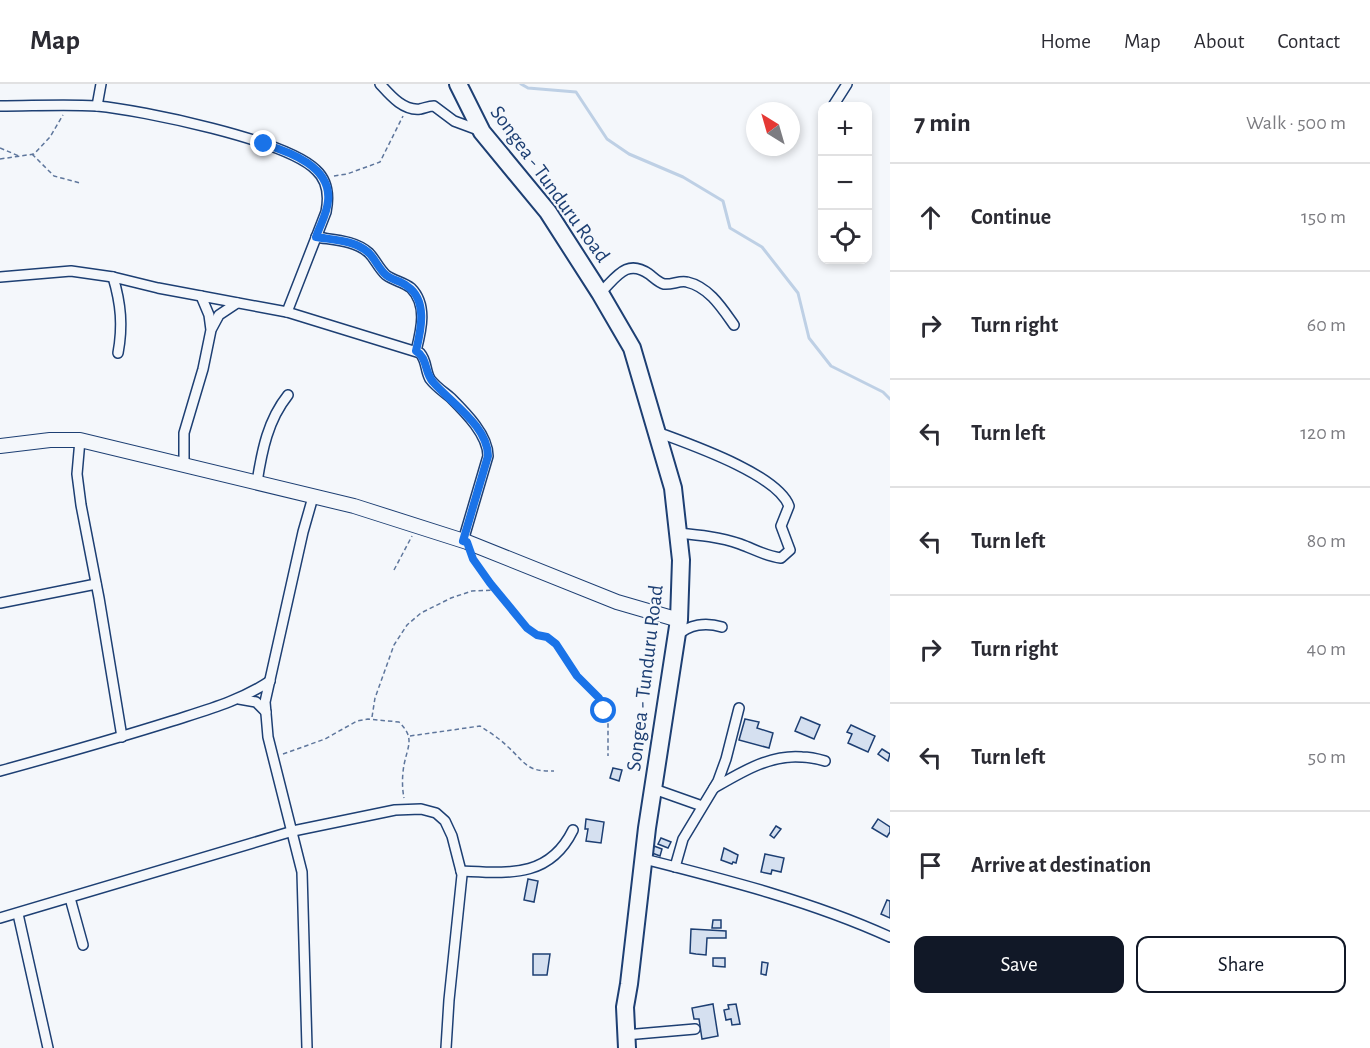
<!DOCTYPE html>
<meta charset="utf-8">
<style>
:root{--surface:#fff;--page:#f2f2f3;--text:#2b2b33;--muted:#7c7c81;--line:#e1e1e2;--accent:#111827}
body{margin:0;font-family:"Alegreya Sans",sans-serif;background:var(--page);color:var(--text)}
.controls{position:absolute;right:18px;top:18px;display:grid;overflow:hidden;border-radius:12px;box-shadow:0 3px 9px #0003}
.controls button{width:54px;height:54px;display:grid;place-items:center;padding:0;border:0;border-bottom:2px solid var(--line);background:var(--surface);color:var(--text);font:30px sans-serif}
.compass{position:absolute;left:746px;top:18px;width:54px;height:54px;border-radius:50%;background:var(--surface);box-shadow:0 3px 9px #0003;rotate:323deg}
.stop{position:absolute;width:18px;height:18px;margin:-14px;border:4px solid #1a73e8;border-radius:50%;background:#fff}
.stop.end{background:#1a73e8;border-color:#fff;box-shadow:0 2px 6px #0008}
.list{margin:0;padding:0;list-style:none}
h2{display:flex;justify-content:space-between;align-items:center;height:78px;margin:0;padding:0 24px;font-size:26px}
h2 small{font-size:20px;font-weight:400;color:var(--muted)}
.list li{display:grid;grid-template-columns:39px 1fr auto;gap:18px;align-items:center;box-sizing:border-box;height:108px;padding:0 24px;border-top:2px solid var(--line)}
.list b{display:block;font-size:22px;white-space:nowrap}
.list em{font-size:20px;font-style:normal;color:var(--muted)}
.actions{display:flex;gap:12px;padding:18px 24px}
.actions a{flex:1;padding:14px 0;border:2px solid var(--accent);border-radius:12px;text-align:center;font-size:21px;color:var(--accent)}
.actions .main{background:var(--accent);color:#fff}
.icon{flex:none;width:33px;height:33px;fill:none;stroke:currentColor;stroke-width:2;stroke-linecap:round;stroke-linejoin:round}
.map{position:relative;flex:none;width:890px;height:964px;overflow:hidden}
header{display:flex;align-items:center;gap:36px;box-sizing:border-box;height:84px;padding:0 30px;background:var(--surface);border-bottom:2px solid var(--line)}
header strong{font-size:28px}
nav{display:flex;gap:33px;margin-inline-start:auto;font-size:21px}
main{display:flex}
aside{flex:1;background:var(--surface)}
.map>svg:first-child{display:block}
</style>
<header>
<strong>Map</strong>
<nav><a>Home</a><a>Map</a><a>About</a><a>Contact</a></nav>
</header>
<main>
<div class="map">
<svg width="890" height="964" viewBox="0 0 890 964">
<rect width="100%" height="100%" fill="#f4f7fb"/>
<g fill="none" stroke-linecap="round" stroke-linejoin="round">
<path stroke="#bed0e5" stroke-width="3" d="M 521,0 L 528,4 L 576,8 L 607,55 L 629,70 L 683,93 L 723,117 L 730,144 L 762,163 L 798,209 L 809,254 L 831,282 L 883,308 L 890,315"/>
</g>
<g fill="#d5e0f0" stroke="#1d3f73" stroke-width="1.5">
<path d="M 801,633 L 820,641 L 814,655 L 795,647 Z"/>
<path d="M 745,635 L 759,638 L 757,644 L 773,649 L 769,664 L 739,656 Z"/>
<path d="M 851,641 L 875,652 L 868,668 L 848,659 L 852,650 L 847,648 Z"/>
<path d="M 882,665 L 890,670 L 888,677 L 878,670 Z"/>
<path d="M 613,684 L 622,686 L 619,697 L 610,694 Z"/>
<path d="M 586,735 L 604,738 L 601,759 L 586,757 L 588,745 L 585,745 Z"/>
<path d="M 878,735 L 890,743 L 890,748 L 887,753 L 872,744 Z"/>
<path d="M 776,742 L 781,745 L 774,754 L 770,751 Z"/>
<path d="M 661,754 L 671,758 L 668,764 L 658,760 Z"/>
<path d="M 654,762 L 662,765 L 660,772 L 652,769 Z"/>
<path d="M 724,764 L 738,771 L 736,779 L 733,778 L 732,780 L 721,776 Z"/>
<path d="M 765,770 L 784,774 L 781,788 L 772,786 L 771,790 L 761,788 Z"/>
<path d="M 528,795 L 538,797 L 534,818 L 524,816 Z"/>
<path d="M 887,816 L 890,817 L 890,834 L 881,830 Z"/>
<path d="M 713,836 L 721,836 L 721,844 L 712,844 Z"/>
<path d="M 691,845 L 726,847 L 726,854 L 707,854 L 706,871 L 696,870 L 690,869 Z"/>
<path d="M 533,870 L 550,870 L 547,891 L 533,891 Z"/>
<path d="M 713,874 L 725,874 L 725,883 L 713,882 Z"/>
<path d="M 762,878 L 768,879 L 766,891 L 761,890 Z"/>
<path d="M 713,920 L 718,952 L 702,955 L 699,935 L 694,935 L 692,924 Z"/>
<path d="M 736,920 L 740,940 L 732,941 L 731,935 L 726,936 L 724,926 L 729,925 L 728,921 Z"/>
</g>
<g fill="none" stroke-linecap="round" stroke-linejoin="round">
<g stroke="#1d3f73" stroke-width="12">
<g id="street">
<path d="M 380,0 C 390,11 403,27 420,25 C 425,24 429,22 434,22 L 454,37 L 481,47"/>
<path d="M 0,22 C 32,22 65,20 97,22 C 141,26 287,56 316,86 C 328,97 329,113 326,128 L 287,228"/>
<path d="M 97,22 L 101,0"/>
<path d="M 833,22 L 847,0"/>
<path d="M 316,153 C 333,156 355,156 369,169 C 375,175 379,185 386,191 C 394,197 404,198 411,204 C 428,221 421,247 416,267"/>
<path d="M 0,193 L 71,187 L 113,193 L 158,204 L 287,228 L 420,269 C 427,277 425,286 430,295 C 436,303 444,308 451,314 C 466,329 488,351 488,372 L 463,457"/>
<path d="M 113,193 C 121,220 123,242 118,269"/>
<path d="M 600,209 C 616,194 626,174 649,190 C 653,193 659,199 664,200 C 672,201 680,196 687,198 C 709,203 722,224 734,241"/>
<path d="M 212,244 L 219,231 L 237,219"/>
<path d="M 657,348 C 689,360 777,390 789,422 L 781,442 L 790,466 L 781,474 C 765,472 754,465 740,460 C 720,453 699,451 678,449"/>
<path d="M 80,356 L 77,390 L 81,421 L 99,514 L 122,653"/>
<path d="M 184,382 L 184,349 L 203,285 L 211,246 L 209,231 L 201,212"/>
<path d="M 257,398 C 262,366 268,336 288,311"/>
<path d="M 0,519 L 96,500"/>
<path d="M 677,552 C 689,540 706,538 722,543"/>
<path d="M 239,615 L 256,618 L 266,628"/>
<path d="M 0,687 C 58,671 115,655 172,637 C 206,626 240,617 270,597"/>
<path d="M 714,704 C 740,689 770,670 802,673 C 810,673 818,675 825,677"/>
<path d="M 654,705 L 702,722"/>
<path d="M 644,775 C 727,796 811,817 890,853"/>
<path d="M 675,783 L 683,755 L 718,697 L 726,675 L 739,624"/>
<path d="M 461,787 C 507,789 549,795 573,746"/>
<path d="M 70,814 L 83,861"/>
<path d="M 18,830 L 48,964"/>
<path d="M 0,834 L 293,747 L 395,726 L 421,725 L 436,729 L 445,737 L 452,752 L 462,791 L 449,916 L 446,964"/>
<path d="M 625,951 L 695,945"/>
<path d="M 307,964 L 302,788 L 268,653 L 265,618 L 303,448 L 313,413"/>
</g>
</g>
<g stroke="#1d3f73" stroke-width="16">
<path id="secondary" d="M 0,362 L 50,356 L 80,356 L 354,422 L 467,458 L 617,518 L 679,536"/>
</g>
<g stroke="#1d3f73" stroke-width="20">
<path id="highway" d="M 458,0 L 482,48 L 548,128 L 600,209 L 632,264 L 673,404 L 681,476 L 679,536 L 647,744 L 629,900 L 625,923 L 627,964"/>
</g>
<g stroke="#5e769c" stroke-width="1.5" stroke-dasharray="4.5 3" stroke-linecap="butt">
<path d="M 0,64 L 19,72"/>
<path d="M 32,70 L 54,92 L 80,99"/>
<path d="M 0,75 L 34,70 L 50,53 L 63,31"/>
<path d="M 334,92 L 347,90 L 380,78 L 403,32"/>
<path d="M 473,475 L 490,499 L 527,544 L 537,551 L 552,556 L 577,592 L 599,614 L 608,639 L 608,672"/>
<path d="M 394,486 L 412,452"/>
<path d="M 372,633 L 375,614 L 394,561 L 407,541 L 421,529 L 451,514 L 472,507 L 495,506"/>
<path d="M 410,652 L 480,642 C 489,648 499,654 507,662 C 526,679 526,688 554,687"/>
<path d="M 283,670 L 325,655 L 357,637 L 368,635 L 399,638 C 415,654 408,661 404,681 C 402,692 402,704 404,714"/>
</g>
<use href="#street" stroke="#f4f7fb" stroke-width="9"/>
<use href="#secondary" stroke="#f4f7fb" stroke-width="14"/>
<use href="#highway" stroke="#f4f7fb" stroke-width="16"/>
</g>
<g fill="none" stroke-linecap="round" stroke-linejoin="round">
<path stroke="#1a73e8" stroke-width="8" d="M 264,60 C 290,68 332,83 328,117 C 327,130 320,141 316,153 C 333,156 355,156 369,169 C 375,175 379,185 386,191 C 392,196 401,197 407,202 C 428,216 421,246 416,267 C 428,274 424,288 433,298 C 451,319 488,342 488,372 L 463,457 L 467,458 L 473,475 L 490,499 L 527,544 L 537,551 L 547,553 L 556,560 L 577,592 L 599,614 L 604,627"/>
</g>
<g text-anchor="middle" dominant-baseline="central" stroke-width="4.5" stroke-linejoin="round" paint-order="stroke">
<g font-size="21" fill="#1d3f73" stroke="#f4f7fb">
<text transform="translate(550 100) rotate(54)">Songea - Tunduru Road</text>
<text transform="translate(645 594) rotate(-83)">Songea - Tunduru Road</text>
</g>
</g>
</svg>
<div class="controls">
<button>+</button>
<button>−</button>
<button><svg class="icon" aria-label="locate" viewBox="0 0 24 24"><circle cx="12" cy="12" r="6"/><path d="M12 2v4M12 18v4M2 12h4M18 12h4"/></svg></button>
</div>
<svg class="compass" viewBox="-18 -18 36 36"><path d="M0-13l5 13h-10z" fill="#e53935"/><path d="M0 13l5-13h-10z" fill="#7c7c81"/></svg>
<div class="stop" style="left:604px;top:627px"></div>
<div class="stop end" style="left:264px;top:60px"></div>
</div>
<aside>
<h2>7 min<small>Walk · 500 m</small></h2>
<ul class="list">
<li><svg class="icon" aria-label="ahead" viewBox="0 0 24 24"><path d="M12 20V5M6 11l6-6 6 6"/></svg><div><b>Continue</b></div><em>150 m</em></li>
<li><svg class="icon" aria-label="right" viewBox="0 0 24 24"><path d="M7 20v-9h11M14 6l5 5-5 5"/></svg><div><b>Turn right</b></div><em>60 m</em></li>
<li><svg class="icon" aria-label="left" viewBox="0 0 24 24"><path d="M17 20v-9H6M10 6l-5 5 5 5"/></svg><div><b>Turn left</b></div><em>120 m</em></li>
<li><svg class="icon" aria-label="left" viewBox="0 0 24 24"><path d="M17 20v-9H6M10 6l-5 5 5 5"/></svg><div><b>Turn left</b></div><em>80 m</em></li>
<li><svg class="icon" aria-label="right" viewBox="0 0 24 24"><path d="M7 20v-9h11M14 6l5 5-5 5"/></svg><div><b>Turn right</b></div><em>40 m</em></li>
<li><svg class="icon" aria-label="left" viewBox="0 0 24 24"><path d="M17 20v-9H6M10 6l-5 5 5 5"/></svg><div><b>Turn left</b></div><em>50 m</em></li>
<li><svg class="icon" aria-label="arrive" viewBox="0 0 24 24"><path d="M6 21V4h12l-3 4 3 4H6"/></svg><div><b>Arrive at destination</b></div></li>
</ul>
<div class="actions"><a class="main">Save</a><a>Share</a></div>
</aside>
</main>
